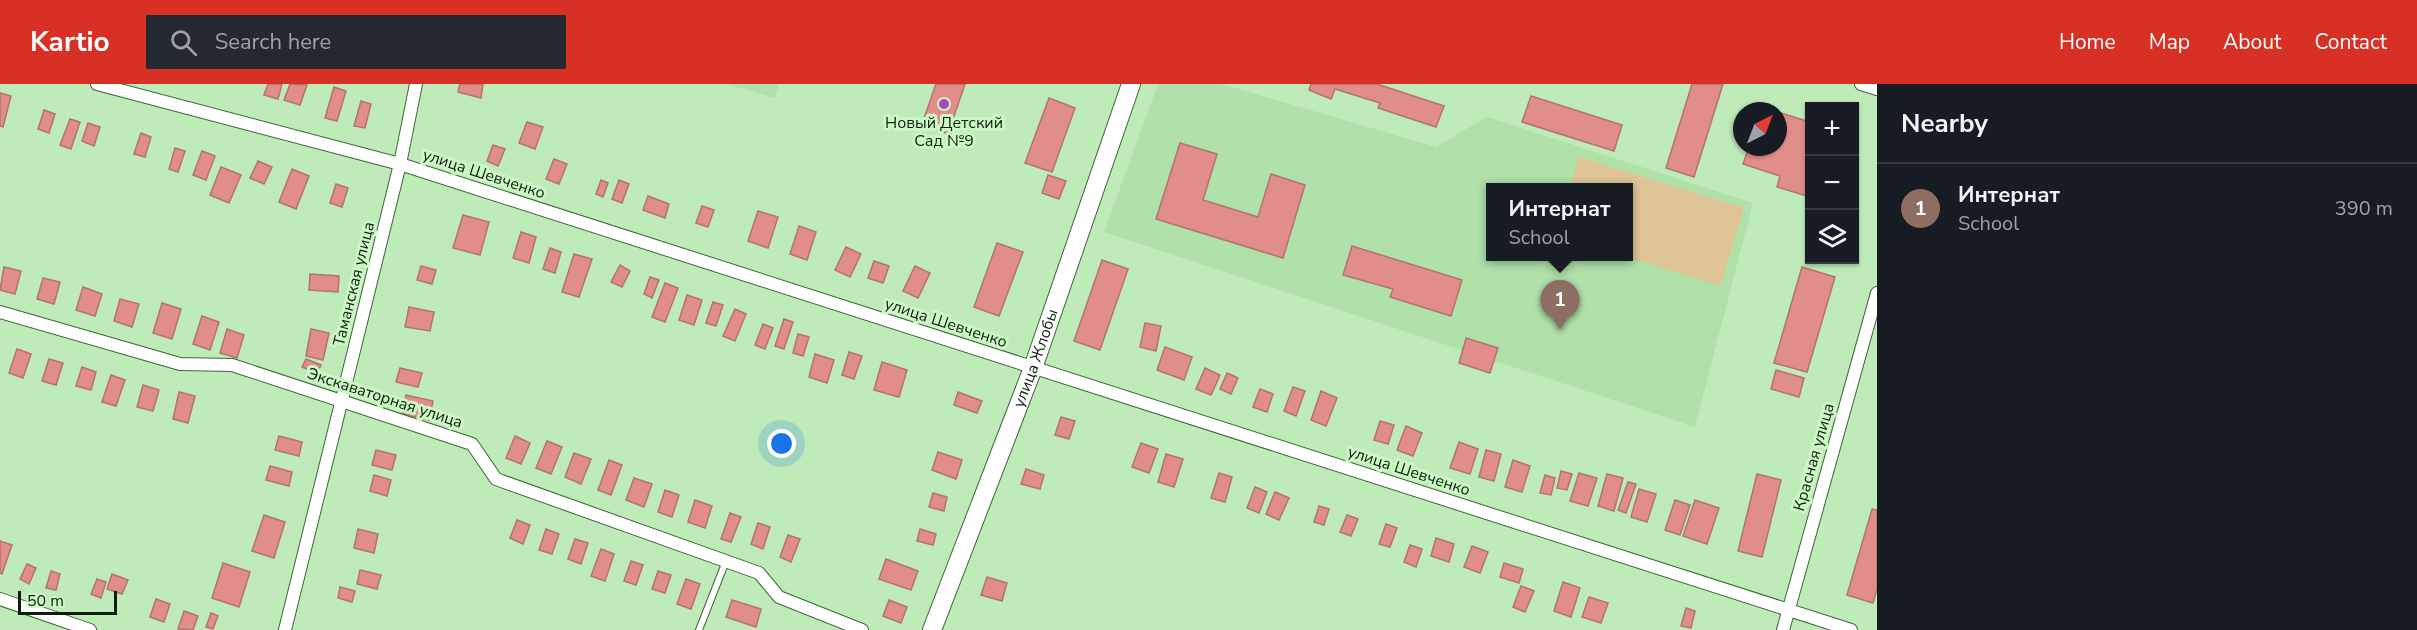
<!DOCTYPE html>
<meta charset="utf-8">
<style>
:root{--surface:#171b24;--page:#242831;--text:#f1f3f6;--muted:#9ea1a6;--line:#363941;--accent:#d93025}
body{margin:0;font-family:"Nunito Sans",sans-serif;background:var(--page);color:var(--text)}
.controls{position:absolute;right:18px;top:18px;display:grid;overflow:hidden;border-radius:0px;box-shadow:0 2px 4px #0004}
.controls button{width:54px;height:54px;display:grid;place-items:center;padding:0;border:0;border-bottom:2px solid var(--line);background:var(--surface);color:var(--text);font:30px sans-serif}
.compass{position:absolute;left:1733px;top:18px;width:54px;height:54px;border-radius:50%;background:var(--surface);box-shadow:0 2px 4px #0004;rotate:42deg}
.scale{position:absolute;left:18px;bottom:15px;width:99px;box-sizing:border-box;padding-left:6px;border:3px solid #0e1e0c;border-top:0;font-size:16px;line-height:21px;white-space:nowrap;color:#0e1e0c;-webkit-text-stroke:4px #cbf8c5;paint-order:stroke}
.you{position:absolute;left:782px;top:360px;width:21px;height:21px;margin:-15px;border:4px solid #fff;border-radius:50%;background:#1a73e8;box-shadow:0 0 0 9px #1a73e833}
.badge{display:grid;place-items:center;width:39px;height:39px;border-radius:50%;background:var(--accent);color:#fff;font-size:20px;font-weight:700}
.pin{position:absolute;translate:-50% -50px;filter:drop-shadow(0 2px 3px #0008)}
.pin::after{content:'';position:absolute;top:32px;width:21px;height:18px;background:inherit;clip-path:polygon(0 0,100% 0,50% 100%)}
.popup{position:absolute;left:1486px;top:99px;width:147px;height:78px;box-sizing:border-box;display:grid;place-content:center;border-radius:0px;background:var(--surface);filter:drop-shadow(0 2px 4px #0005);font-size:20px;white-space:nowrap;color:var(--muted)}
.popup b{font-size:22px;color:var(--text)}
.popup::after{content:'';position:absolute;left:50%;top:100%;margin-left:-12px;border:12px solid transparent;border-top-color:var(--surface)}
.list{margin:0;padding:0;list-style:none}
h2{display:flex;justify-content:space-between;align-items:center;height:78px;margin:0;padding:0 24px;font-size:26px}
h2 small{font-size:20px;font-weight:400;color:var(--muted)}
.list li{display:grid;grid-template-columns:39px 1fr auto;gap:18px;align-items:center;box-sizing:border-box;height:90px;padding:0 24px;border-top:2px solid var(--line)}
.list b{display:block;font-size:22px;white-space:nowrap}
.list p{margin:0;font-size:20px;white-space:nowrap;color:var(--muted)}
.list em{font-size:20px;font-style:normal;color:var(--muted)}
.icon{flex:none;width:33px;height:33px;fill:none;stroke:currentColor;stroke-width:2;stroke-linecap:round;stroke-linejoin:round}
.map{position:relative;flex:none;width:1877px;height:546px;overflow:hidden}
header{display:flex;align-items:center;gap:36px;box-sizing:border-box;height:84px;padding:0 30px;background:var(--accent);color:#fff}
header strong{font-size:28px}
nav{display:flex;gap:33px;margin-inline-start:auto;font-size:21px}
.search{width:420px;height:54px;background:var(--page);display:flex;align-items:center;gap:15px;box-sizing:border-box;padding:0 21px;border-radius:0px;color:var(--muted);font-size:22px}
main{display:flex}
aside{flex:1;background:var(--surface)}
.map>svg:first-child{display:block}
</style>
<header>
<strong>Kartio</strong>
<div class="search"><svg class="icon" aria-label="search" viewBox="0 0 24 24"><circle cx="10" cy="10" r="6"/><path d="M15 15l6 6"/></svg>Search here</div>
<nav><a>Home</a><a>Map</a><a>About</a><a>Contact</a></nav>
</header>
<main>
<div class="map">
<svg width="1877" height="546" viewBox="0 0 1877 546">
<rect width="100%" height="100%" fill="#beebb8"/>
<g fill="#afe1a9" fill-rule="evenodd">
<path d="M 727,0 L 779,0 L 775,14 Z"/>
<path d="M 1158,0 L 1222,0 L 1436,63 L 1487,33 L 1753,119 L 1695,343 L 1104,148 ZM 1491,104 L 1629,104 L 1629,172 L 1491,172 Z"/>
</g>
<path fill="#dfc596" d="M 1579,73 L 1744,124 L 1720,202 L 1626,173 L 1629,172 L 1629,104 L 1570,103 Z"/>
<g fill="#e18e8b" stroke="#b37371" stroke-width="1.5">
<path d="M 268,0 L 282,0 L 278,15 L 264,11 Z"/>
<path d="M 290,0 L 307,1 L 300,21 L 284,16 Z"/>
<path d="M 460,0 L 483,0 L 481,14 L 458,8 Z"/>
<path d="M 936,0 L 965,0 L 948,50 L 922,40 Z"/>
<path d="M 1311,0 L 1377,0 L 1444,22 L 1436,43 L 1378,24 L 1380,19 L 1335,5 L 1331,15 L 1309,6 Z"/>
<path d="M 1692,0 L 1723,0 L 1694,93 L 1666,84 Z"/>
<path d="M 334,3 L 346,7 L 337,37 L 325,34 Z"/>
<path d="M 0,9 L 11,12 L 3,43 L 0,42 Z"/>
<path d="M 1531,12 L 1622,41 L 1614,67 L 1522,38 Z"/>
<path d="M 1049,14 L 1075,24 L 1052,88 L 1025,79 Z"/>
<path d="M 361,17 L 371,20 L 365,44 L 354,42 Z"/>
<path d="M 44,26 L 55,30 L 49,49 L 38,45 Z"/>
<path d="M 1778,28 L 1810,38 L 1807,55 L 1810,56 L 1810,113 L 1777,103 L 1780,92 L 1743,80 L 1749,63 L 1778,63 Z"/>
<path d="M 70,35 L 80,38 L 71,65 L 60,61 Z"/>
<path d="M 527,38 L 543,43 L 535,65 L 519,59 Z"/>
<path d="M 88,39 L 100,43 L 94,62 L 82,57 Z"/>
<path d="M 141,49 L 151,53 L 145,73 L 134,70 Z"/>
<path d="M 1180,59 L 1217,70 L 1203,116 L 1258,133 L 1271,90 L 1305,101 L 1283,174 L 1156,135 Z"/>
<path d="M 493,61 L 505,65 L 498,82 L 487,77 Z"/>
<path d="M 175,64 L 185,67 L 178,88 L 169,85 Z"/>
<path d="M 202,67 L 215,72 L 206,96 L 193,91 Z"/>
<path d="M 554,75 L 567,80 L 559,100 L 546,95 Z"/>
<path d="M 258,77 L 272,83 L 264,100 L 250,94 Z"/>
<path d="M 221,83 L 241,91 L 229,119 L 210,111 Z"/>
<path d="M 292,85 L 309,92 L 296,125 L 279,118 Z"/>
<path d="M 1048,91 L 1066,97 L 1059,115 L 1042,109 Z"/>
<path d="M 601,96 L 608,99 L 603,113 L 596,110 Z"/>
<path d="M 619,96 L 629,100 L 622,119 L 612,115 Z"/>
<path d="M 336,100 L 348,104 L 342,123 L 330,119 Z"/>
<path d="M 648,112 L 669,120 L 665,134 L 643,126 Z"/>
<path d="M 702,122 L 714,126 L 708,143 L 696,139 Z"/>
<path d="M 758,127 L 778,133 L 768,164 L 748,157 Z"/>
<path d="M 463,131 L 489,138 L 480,171 L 453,164 Z"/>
<path d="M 799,142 L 816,148 L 807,176 L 790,170 Z"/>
<path d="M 521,148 L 536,153 L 529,179 L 513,174 Z"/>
<path d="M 997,159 L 1023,168 L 999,232 L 974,223 Z"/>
<path d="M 1352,162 L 1462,196 L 1451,232 L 1390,213 L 1393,205 L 1343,191 Z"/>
<path d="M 846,163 L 861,170 L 850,193 L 835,186 Z"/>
<path d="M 550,164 L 561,168 L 555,189 L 543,185 Z"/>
<path d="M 574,170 L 592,175 L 579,213 L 562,208 Z"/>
<path d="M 1102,176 L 1128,185 L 1100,266 L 1074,257 Z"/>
<path d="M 874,177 L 889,182 L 883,199 L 868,194 Z"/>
<path d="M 620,181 L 630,187 L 622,203 L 611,198 Z"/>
<path d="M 421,182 L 436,186 L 432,200 L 417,196 Z"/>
<path d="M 915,182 L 930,189 L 918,214 L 903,207 Z"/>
<path d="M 4,183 L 21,187 L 15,210 L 0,206 Z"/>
<path d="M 1802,183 L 1835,193 L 1807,288 L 1774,279 Z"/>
<path d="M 310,190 L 339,192 L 338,208 L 309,206 Z"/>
<path d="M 650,193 L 659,196 L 652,214 L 644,210 Z"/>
<path d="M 43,194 L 60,198 L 54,220 L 37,215 Z"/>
<path d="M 665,199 L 678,204 L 665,238 L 652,233 Z"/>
<path d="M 83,203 L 102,210 L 95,232 L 76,226 Z"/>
<path d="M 687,211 L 702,216 L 694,241 L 679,236 Z"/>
<path d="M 120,215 L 139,220 L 132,243 L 114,237 Z"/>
<path d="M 713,218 L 723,221 L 716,242 L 706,239 Z"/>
<path d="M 162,219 L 181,225 L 172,255 L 153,249 Z"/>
<path d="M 409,223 L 434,228 L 430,247 L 405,243 Z"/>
<path d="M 735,225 L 746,230 L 735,257 L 723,252 Z"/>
<path d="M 202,232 L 219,238 L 210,266 L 193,260 Z"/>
<path d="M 784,235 L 793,238 L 784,265 L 775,262 Z"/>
<path d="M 1145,239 L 1161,242 L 1156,267 L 1140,263 Z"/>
<path d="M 763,240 L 773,244 L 765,265 L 755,261 Z"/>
<path d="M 227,245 L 244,251 L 237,274 L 220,269 Z"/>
<path d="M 311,245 L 329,249 L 323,276 L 306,272 Z"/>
<path d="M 798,250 L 809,253 L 803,272 L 793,269 Z"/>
<path d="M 1466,254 L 1498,264 L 1490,289 L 1459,279 Z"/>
<path d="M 1165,263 L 1192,273 L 1184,296 L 1157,286 Z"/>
<path d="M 17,265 L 31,270 L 23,294 L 9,289 Z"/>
<path d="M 849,268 L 862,272 L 854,295 L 842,291 Z"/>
<path d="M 815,270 L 834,276 L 827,299 L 809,293 Z"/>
<path d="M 49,275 L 63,279 L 56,301 L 42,297 Z"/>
<path d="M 306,275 L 321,281 L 317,289 L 302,283 Z"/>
<path d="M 882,278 L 907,286 L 899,313 L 874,306 Z"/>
<path d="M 82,283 L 96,288 L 91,306 L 76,302 Z"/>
<path d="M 400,284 L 422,289 L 418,303 L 396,298 Z"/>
<path d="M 1205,284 L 1220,291 L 1211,311 L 1196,305 Z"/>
<path d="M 1776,286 L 1804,294 L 1799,313 L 1771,305 Z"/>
<path d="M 1227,289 L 1238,294 L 1231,310 L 1220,305 Z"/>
<path d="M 111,291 L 125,296 L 116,322 L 102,318 Z"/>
<path d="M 143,301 L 159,306 L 153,327 L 137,323 Z"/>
<path d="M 1293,303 L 1305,307 L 1296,332 L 1284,327 Z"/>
<path d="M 1260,305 L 1273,310 L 1267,328 L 1253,323 Z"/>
<path d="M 1321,307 L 1337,314 L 1326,342 L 1311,336 Z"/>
<path d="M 179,308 L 195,312 L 188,339 L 173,335 Z"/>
<path d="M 958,308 L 982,317 L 977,329 L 954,321 Z"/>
<path d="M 406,311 L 433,317 L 429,336 L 402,330 Z"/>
<path d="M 1061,333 L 1075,337 L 1069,355 L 1055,351 Z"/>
<path d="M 1380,337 L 1394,341 L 1388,360 L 1374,356 Z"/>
<path d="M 1406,342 L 1422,349 L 1413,372 L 1397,366 Z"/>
<path d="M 279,352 L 302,358 L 299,372 L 275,366 Z"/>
<path d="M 515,352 L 530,359 L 521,380 L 506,374 Z"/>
<path d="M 547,357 L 562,363 L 551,390 L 536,384 Z"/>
<path d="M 1459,358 L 1478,365 L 1470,390 L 1450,384 Z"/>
<path d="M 1141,359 L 1158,365 L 1149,389 L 1132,383 Z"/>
<path d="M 376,366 L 396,371 L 392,386 L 372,381 Z"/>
<path d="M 1486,366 L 1501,370 L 1494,397 L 1479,393 Z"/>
<path d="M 938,368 L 962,376 L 956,395 L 932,386 Z"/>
<path d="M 574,369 L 591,375 L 581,400 L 565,393 Z"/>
<path d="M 1166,370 L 1183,375 L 1174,403 L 1158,398 Z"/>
<path d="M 609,376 L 622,381 L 611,411 L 598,406 Z"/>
<path d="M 1513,376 L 1530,382 L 1522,408 L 1505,403 Z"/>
<path d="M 270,382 L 292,388 L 289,402 L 266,396 Z"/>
<path d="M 1026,385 L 1044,391 L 1040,405 L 1021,400 Z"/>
<path d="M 1561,387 L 1572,390 L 1567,406 L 1557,404 Z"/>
<path d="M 1219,389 L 1232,393 L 1225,418 L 1211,414 Z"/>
<path d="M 1579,389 L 1597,394 L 1588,422 L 1570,417 Z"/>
<path d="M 1607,390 L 1623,394 L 1614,427 L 1598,422 Z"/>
<path d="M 1757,390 L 1781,396 L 1762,473 L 1738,467 Z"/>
<path d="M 374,391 L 391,396 L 387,412 L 370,407 Z"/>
<path d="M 1545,391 L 1555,394 L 1551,411 L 1540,409 Z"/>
<path d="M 634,394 L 652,400 L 644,423 L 626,416 Z"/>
<path d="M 1628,398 L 1636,400 L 1626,429 L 1618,426 Z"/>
<path d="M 1255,403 L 1267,408 L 1259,429 L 1247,424 Z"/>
<path d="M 1639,405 L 1656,410 L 1647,438 L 1631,433 Z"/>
<path d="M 665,406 L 679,411 L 672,433 L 658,428 Z"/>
<path d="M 1275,408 L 1289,414 L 1279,436 L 1266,430 Z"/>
<path d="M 933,409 L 947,413 L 944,427 L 929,423 Z"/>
<path d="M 695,416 L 712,422 L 705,444 L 688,438 Z"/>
<path d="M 1675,416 L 1690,421 L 1680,451 L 1665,446 Z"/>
<path d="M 1695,416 L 1719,424 L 1707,460 L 1683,452 Z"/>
<path d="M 1319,422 L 1329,425 L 1324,441 L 1314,438 Z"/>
<path d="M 1872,425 L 1877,426 L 1877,505 L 1873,519 L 1847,511 Z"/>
<path d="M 730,429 L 741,433 L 731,458 L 721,455 Z"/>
<path d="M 264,431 L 285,438 L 274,474 L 252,467 Z"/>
<path d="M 1347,431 L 1358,435 L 1351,452 L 1340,448 Z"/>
<path d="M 517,436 L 530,441 L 523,460 L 510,454 Z"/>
<path d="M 758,439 L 770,443 L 763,465 L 751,460 Z"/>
<path d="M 1386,440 L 1397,444 L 1390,463 L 1379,460 Z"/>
<path d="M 358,445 L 378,450 L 374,469 L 354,464 Z"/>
<path d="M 546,445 L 559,450 L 552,470 L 539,466 Z"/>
<path d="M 920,445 L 936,450 L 933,461 L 917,457 Z"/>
<path d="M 788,451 L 800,455 L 791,478 L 780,473 Z"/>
<path d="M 1436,454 L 1454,460 L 1449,478 L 1431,472 Z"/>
<path d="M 575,455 L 588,459 L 581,480 L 568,475 Z"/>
<path d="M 0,457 L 12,461 L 2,490 L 0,489 Z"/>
<path d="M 1410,461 L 1422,465 L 1416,483 L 1404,478 Z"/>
<path d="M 1472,462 L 1488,468 L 1480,489 L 1464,483 Z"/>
<path d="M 601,465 L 614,470 L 605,497 L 591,492 Z"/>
<path d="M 886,475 L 918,487 L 911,506 L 879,495 Z"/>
<path d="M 631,477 L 643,481 L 636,501 L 624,497 Z"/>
<path d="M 223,479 L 250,488 L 239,523 L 212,514 Z"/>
<path d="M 1504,479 L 1523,485 L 1519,499 L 1500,493 Z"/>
<path d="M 27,480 L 36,484 L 29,500 L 20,495 Z"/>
<path d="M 360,486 L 381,491 L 377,505 L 357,500 Z"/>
<path d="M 51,487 L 60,490 L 56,506 L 46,504 Z"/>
<path d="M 658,487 L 671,491 L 665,509 L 652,505 Z"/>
<path d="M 112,490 L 128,496 L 122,510 L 107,505 Z"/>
<path d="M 987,493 L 1007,499 L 1002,517 L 981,511 Z"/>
<path d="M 97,495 L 106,498 L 101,514 L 91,510 Z"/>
<path d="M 686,495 L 700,500 L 691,525 L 677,520 Z"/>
<path d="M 1563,498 L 1580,504 L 1571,533 L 1554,527 Z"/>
<path d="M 1521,502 L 1534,507 L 1525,528 L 1513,523 Z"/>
<path d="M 340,503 L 355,507 L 352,518 L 338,514 Z"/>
<path d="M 1589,513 L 1608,519 L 1601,539 L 1582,533 Z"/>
<path d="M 156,515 L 170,520 L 164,538 L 150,533 Z"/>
<path d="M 732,516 L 761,525 L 756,543 L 726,533 Z"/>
<path d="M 889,516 L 907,523 L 901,539 L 883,532 Z"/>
<path d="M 1686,524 L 1695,527 L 1691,544 L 1681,542 Z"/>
<path d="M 184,527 L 198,532 L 193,546 L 178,545 Z"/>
<path d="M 211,529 L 218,532 L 213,545 L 206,543 Z"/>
</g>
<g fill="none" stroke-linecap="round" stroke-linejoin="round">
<g stroke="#3e6539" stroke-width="8">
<path id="lane" d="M 699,546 L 726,477"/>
</g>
<g stroke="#3e6539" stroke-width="14">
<g id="street">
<path d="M 97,0 L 400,80 L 1851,546"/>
<path d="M 1861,0 L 1877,5"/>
<path d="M 0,228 L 180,280 L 232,281 L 472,360 L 496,395 L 759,489 L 779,513 L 862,546"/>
<path d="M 0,515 L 90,546"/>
<path d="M 285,546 L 400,80 L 416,0"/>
<path d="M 1783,546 L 1877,209"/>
</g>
</g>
<g stroke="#3e6539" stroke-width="20">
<g id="secondary">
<path id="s1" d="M 932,546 L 1033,284 L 1131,0"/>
</g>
</g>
<use href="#lane" stroke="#fff" stroke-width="6"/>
<use href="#street" stroke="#fff" stroke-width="12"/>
<use href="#secondary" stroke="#fff" stroke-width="18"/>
</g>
<circle fill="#a54ab4" stroke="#cbf8c5" stroke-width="2" cx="944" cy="20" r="6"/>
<g text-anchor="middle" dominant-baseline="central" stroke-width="6" stroke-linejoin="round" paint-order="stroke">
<g font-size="16" fill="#0e1e0c" stroke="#cbf8c5">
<text x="944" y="39">Новый Детский<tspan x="944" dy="18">Сад №9</tspan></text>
</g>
<g font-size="16" fill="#0e1e0c" stroke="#cbf8c5">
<text transform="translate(484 90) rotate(18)">улица Шевченко</text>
<text transform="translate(354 200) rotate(-76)">Таманская улица</text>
<text transform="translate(946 239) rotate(18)">улица Шевченко</text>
<text stroke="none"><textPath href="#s1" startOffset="291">улица Жлобы</textPath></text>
<text transform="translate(385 314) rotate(18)">Экскаваторная улица</text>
<text transform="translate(1814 373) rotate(-74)">Красная улица</text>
<text transform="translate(1409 387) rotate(18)">улица Шевченко</text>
</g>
</g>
</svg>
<div class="controls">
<button>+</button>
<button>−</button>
<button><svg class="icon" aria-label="layers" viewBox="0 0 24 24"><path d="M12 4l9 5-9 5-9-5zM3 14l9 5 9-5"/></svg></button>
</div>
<svg class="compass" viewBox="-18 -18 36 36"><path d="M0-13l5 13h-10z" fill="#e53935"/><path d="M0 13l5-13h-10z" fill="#9ea1a6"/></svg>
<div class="scale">50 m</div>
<div class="you"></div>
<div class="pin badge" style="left:1560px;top:246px;background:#8d6e63">1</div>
<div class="popup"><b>Интернат</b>School</div>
</div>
<aside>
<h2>Nearby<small></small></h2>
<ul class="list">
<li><span class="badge" style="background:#8d6e63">1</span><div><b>Интернат</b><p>School</p></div><em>390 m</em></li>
</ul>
</aside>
</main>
